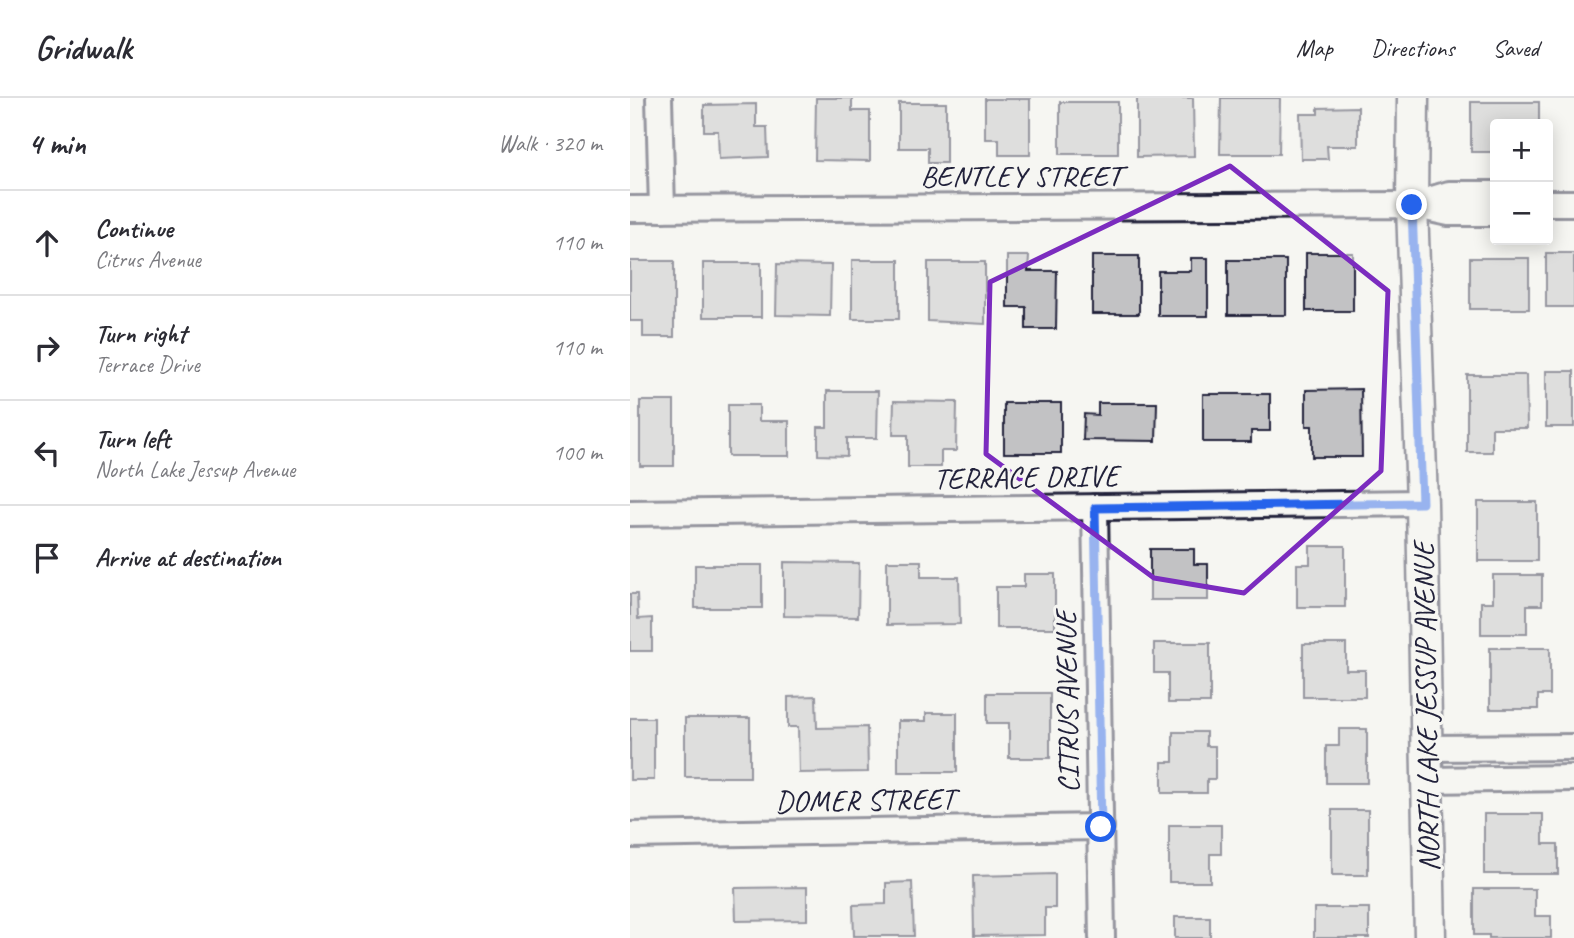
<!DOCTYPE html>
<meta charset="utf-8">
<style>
:root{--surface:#fff;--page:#f7f7f7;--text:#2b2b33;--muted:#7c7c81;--line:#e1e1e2}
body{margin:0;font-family:Caveat,sans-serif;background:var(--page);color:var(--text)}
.controls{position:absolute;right:21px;top:21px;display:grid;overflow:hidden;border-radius:7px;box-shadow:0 4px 18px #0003}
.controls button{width:63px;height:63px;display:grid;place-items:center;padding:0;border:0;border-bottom:2px solid var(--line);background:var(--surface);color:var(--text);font:35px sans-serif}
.stop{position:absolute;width:21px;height:21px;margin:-16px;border:5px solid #2563eb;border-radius:50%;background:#fff}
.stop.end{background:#2563eb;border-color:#fff;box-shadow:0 2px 7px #0008}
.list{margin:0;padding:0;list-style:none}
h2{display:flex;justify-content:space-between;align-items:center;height:91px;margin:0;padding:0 28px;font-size:30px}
h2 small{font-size:23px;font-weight:400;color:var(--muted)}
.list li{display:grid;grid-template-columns:46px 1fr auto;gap:21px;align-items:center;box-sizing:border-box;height:105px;padding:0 28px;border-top:2px solid var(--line)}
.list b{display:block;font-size:26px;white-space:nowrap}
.list p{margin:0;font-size:23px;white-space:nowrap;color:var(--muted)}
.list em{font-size:23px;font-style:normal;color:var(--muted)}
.icon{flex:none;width:38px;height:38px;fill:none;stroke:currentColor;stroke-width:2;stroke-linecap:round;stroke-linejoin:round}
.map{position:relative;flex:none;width:944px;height:840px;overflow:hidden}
header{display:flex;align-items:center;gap:42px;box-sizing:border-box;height:98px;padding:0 35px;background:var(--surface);border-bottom:2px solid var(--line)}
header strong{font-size:33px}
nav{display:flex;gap:38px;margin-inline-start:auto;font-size:24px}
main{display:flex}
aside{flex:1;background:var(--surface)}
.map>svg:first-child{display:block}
</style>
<header>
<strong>Gridwalk</strong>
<nav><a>Map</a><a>Directions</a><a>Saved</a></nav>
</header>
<main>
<aside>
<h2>4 min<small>Walk · 320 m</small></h2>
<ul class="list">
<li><svg class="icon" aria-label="ahead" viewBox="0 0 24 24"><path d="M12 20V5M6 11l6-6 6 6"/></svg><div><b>Continue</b><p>Citrus Avenue</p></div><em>110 m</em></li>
<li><svg class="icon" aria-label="right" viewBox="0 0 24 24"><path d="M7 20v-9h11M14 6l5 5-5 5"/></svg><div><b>Turn right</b><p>Terrace Drive</p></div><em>110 m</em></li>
<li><svg class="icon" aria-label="left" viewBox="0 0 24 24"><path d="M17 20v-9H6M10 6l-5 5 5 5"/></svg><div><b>Turn left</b><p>North Lake Jessup Avenue</p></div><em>100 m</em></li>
<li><svg class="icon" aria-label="arrive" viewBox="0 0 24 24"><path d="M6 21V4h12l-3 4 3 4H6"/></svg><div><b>Arrive at destination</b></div></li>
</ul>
</aside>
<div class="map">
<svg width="944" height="840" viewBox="0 0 944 840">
<rect width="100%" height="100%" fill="#f6f6f2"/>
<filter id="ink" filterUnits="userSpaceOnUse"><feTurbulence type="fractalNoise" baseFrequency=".0143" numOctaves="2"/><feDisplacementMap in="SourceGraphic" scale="14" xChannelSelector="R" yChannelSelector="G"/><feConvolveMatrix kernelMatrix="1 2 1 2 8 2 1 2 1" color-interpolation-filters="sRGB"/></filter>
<g filter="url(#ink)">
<g fill="#c2c2c4" stroke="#22223b" stroke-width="2">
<path d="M 186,0 L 222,0 L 222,13 L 240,13 L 240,63 L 185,62 Z"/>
<path d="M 507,0 L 563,0 L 564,58 L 507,59 Z"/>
<path d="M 591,0 L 650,0 L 649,56 L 590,56 Z"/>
<path d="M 355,1 L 400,1 L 400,57 L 369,57 L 369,41 L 355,41 Z"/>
<rect x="430" y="4" width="58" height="52"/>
<path d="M 841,4 L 909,4 L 909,25 L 865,26 L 865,54 L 841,54 Z"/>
<path d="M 269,5 L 316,5 L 316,65 L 298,65 L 298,50 L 269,50 Z"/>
<path d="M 126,6 L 126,29 L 137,29 L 138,59 L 89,61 L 88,33 L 74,33 L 74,7 Z"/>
<path d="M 728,9 L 728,48 L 697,48 L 698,61 L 671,61 L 670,16 L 688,16 L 688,10 Z"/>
<rect x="676" y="155" width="47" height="58"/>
<rect x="916" y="155" width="28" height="54"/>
<path d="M 377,158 L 399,158 L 398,173 L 427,173 L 426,231 L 396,231 L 396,209 L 377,209 Z"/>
<rect x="462" y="158" width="47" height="58"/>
<path d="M 561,160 L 578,160 L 578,218 L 528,218 L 528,173 L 561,173 Z"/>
<rect x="840" y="160" width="59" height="51"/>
<rect x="222" y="162" width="47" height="59"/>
<rect x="598" y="162" width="58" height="55"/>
<path d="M 0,163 L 44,163 L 44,239 L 13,239 L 13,223 L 0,223 Z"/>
<path d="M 298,164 L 355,164 L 355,226 L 298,223 Z"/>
<rect x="73" y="165" width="58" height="54"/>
<path d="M 147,166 L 201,167 L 200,218 L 146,217 Z"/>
<rect x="916" y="273" width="28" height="56"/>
<path d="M 837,277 L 896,277 L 897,330 L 862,330 L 862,354 L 837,354 Z"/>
<path d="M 731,291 L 732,359 L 682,359 L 682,328 L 676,328 L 676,292 Z"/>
<path d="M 197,293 L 248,293 L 247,340 L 217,340 L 217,358 L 188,357 L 188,329 L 197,329 Z"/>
<path d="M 573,296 L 640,296 L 640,333 L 621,333 L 621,344 L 573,344 Z"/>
<rect x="10" y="303" width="34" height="65"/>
<path d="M 264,303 L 327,304 L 326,353 L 311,353 L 311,369 L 278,369 L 278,337 L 263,337 Z"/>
<rect x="374" y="305" width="57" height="50"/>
<path d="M 468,305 L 527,305 L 526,343 L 453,342 L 454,316 L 468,317 Z"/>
<path d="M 98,307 L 129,307 L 129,323 L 159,323 L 159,358 L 98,358 Z"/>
<rect x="848" y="404" width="59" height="59"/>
<path d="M 680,448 L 715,448 L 715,509 L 667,509 L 667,466 L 680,466 Z"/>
<path d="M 520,451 L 564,451 L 564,466 L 578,466 L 578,502 L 520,502 Z"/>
<path d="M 257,463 L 291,463 L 291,479 L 329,479 L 330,526 L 257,527 Z"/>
<path d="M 154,464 L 229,465 L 228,519 L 154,518 Z"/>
<rect x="65" y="467" width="67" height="43"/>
<path d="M 394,476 L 425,476 L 425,530 L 366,530 L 366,489 L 394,489 Z"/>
<path d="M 863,477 L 912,477 L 912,507 L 897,507 L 897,536 L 851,536 L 851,504 L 863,504 Z"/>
<path d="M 0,496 L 7,496 L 8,521 L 22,520 L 22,553 L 0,553 Z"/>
<path d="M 524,545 L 580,545 L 580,605 L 538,605 L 538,575 L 524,575 Z"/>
<path d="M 673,546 L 716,546 L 716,572 L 735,572 L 735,599 L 673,599 Z"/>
<path d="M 860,550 L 920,550 L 920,597 L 908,597 L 908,611 L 860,611 Z"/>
<path d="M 357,595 L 420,595 L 420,660 L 379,660 L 379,625 L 357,625 Z"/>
<path d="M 186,598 L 187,630 L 237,629 L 238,674 L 169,675 L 168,629 L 158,629 L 158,599 Z"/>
<path d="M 296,615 L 327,615 L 327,674 L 268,674 L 268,623 L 296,623 Z"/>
<rect x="0" y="620" width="24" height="62"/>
<rect x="55" y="620" width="65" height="59"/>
<path d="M 709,631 L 737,631 L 737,685 L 696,685 L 696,648 L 709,648 Z"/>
<path d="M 543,634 L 576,634 L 576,648 L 585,648 L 585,681 L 577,681 L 577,695 L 532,695 L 532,664 L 543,664 Z"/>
<rect x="702" y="712" width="36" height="65"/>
<path d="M 854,716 L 913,716 L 913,746 L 928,746 L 928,776 L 854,776 Z"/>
<path d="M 539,727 L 591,727 L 591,756 L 580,756 L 580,784 L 539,784 Z"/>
<path d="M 425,776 L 425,810 L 415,810 L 415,837 L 344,838 L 343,778 Z"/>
<path d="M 282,784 L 284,838 L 224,838 L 223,807 L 256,806 L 256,785 Z"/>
<path d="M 177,789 L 177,822 L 106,823 L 105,790 Z"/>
<path d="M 844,791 L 905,791 L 905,818 L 921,818 L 921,840 L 859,840 L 859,837 L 844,837 Z"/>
<rect x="684" y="810" width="55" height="30"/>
<rect x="545" y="819" width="35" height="21"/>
</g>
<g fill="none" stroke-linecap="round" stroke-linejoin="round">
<g stroke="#22223b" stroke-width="30">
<g id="minor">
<path d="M 29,0 L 32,111"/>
<path d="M 918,105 L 944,105"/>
<path d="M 786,106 L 819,96 L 865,96"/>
<path d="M 0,111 L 782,107 L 819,115 L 865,115"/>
<path d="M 465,409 L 472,840"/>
<path d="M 0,415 L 792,405"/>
<path d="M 797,650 L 944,649"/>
<path d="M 798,682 L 944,680"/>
<path d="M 0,737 L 471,729"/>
</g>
</g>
<g stroke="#22223b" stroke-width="35">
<path id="tertiary" d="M 783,0 L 782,107 L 792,405 L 800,840"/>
</g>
<use href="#minor" stroke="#f6f6f2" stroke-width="24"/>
<use href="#tertiary" stroke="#f6f6f2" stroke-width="30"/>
</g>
</g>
<g fill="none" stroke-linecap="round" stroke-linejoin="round" filter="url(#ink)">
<path stroke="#2563eb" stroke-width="9" d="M 471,729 L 465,410 L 792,405 L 782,107"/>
</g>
<path d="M0 0H944V840H0ZM 600,68 L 758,193 L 751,373 L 614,495 L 524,480 L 356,356 L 360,184 Z" fill="#f6f6f2" fill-opacity=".55" fill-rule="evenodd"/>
<path fill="none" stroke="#7b2cbf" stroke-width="5" stroke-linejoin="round" d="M 600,68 L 758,193 L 751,373 L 614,495 L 524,480 L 356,356 L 360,184 Z"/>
<g text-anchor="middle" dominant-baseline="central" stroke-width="6" stroke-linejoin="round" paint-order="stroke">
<g font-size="30" fill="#22223b" stroke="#f6f6f2">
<text x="391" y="78">BENTLEY STREET</text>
<text transform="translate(396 379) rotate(-1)">TERRACE DRIVE</text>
<text transform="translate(437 604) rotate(-91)">CITRUS AVENUE</text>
<text transform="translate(796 609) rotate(-91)">NORTH LAKE JESSUP AVENUE</text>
<text transform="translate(235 702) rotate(-1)">DOMER STREET</text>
</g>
</g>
</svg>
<div class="controls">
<button>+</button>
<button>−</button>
</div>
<div class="stop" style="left:471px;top:729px"></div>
<div class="stop end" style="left:782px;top:107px"></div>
</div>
</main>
